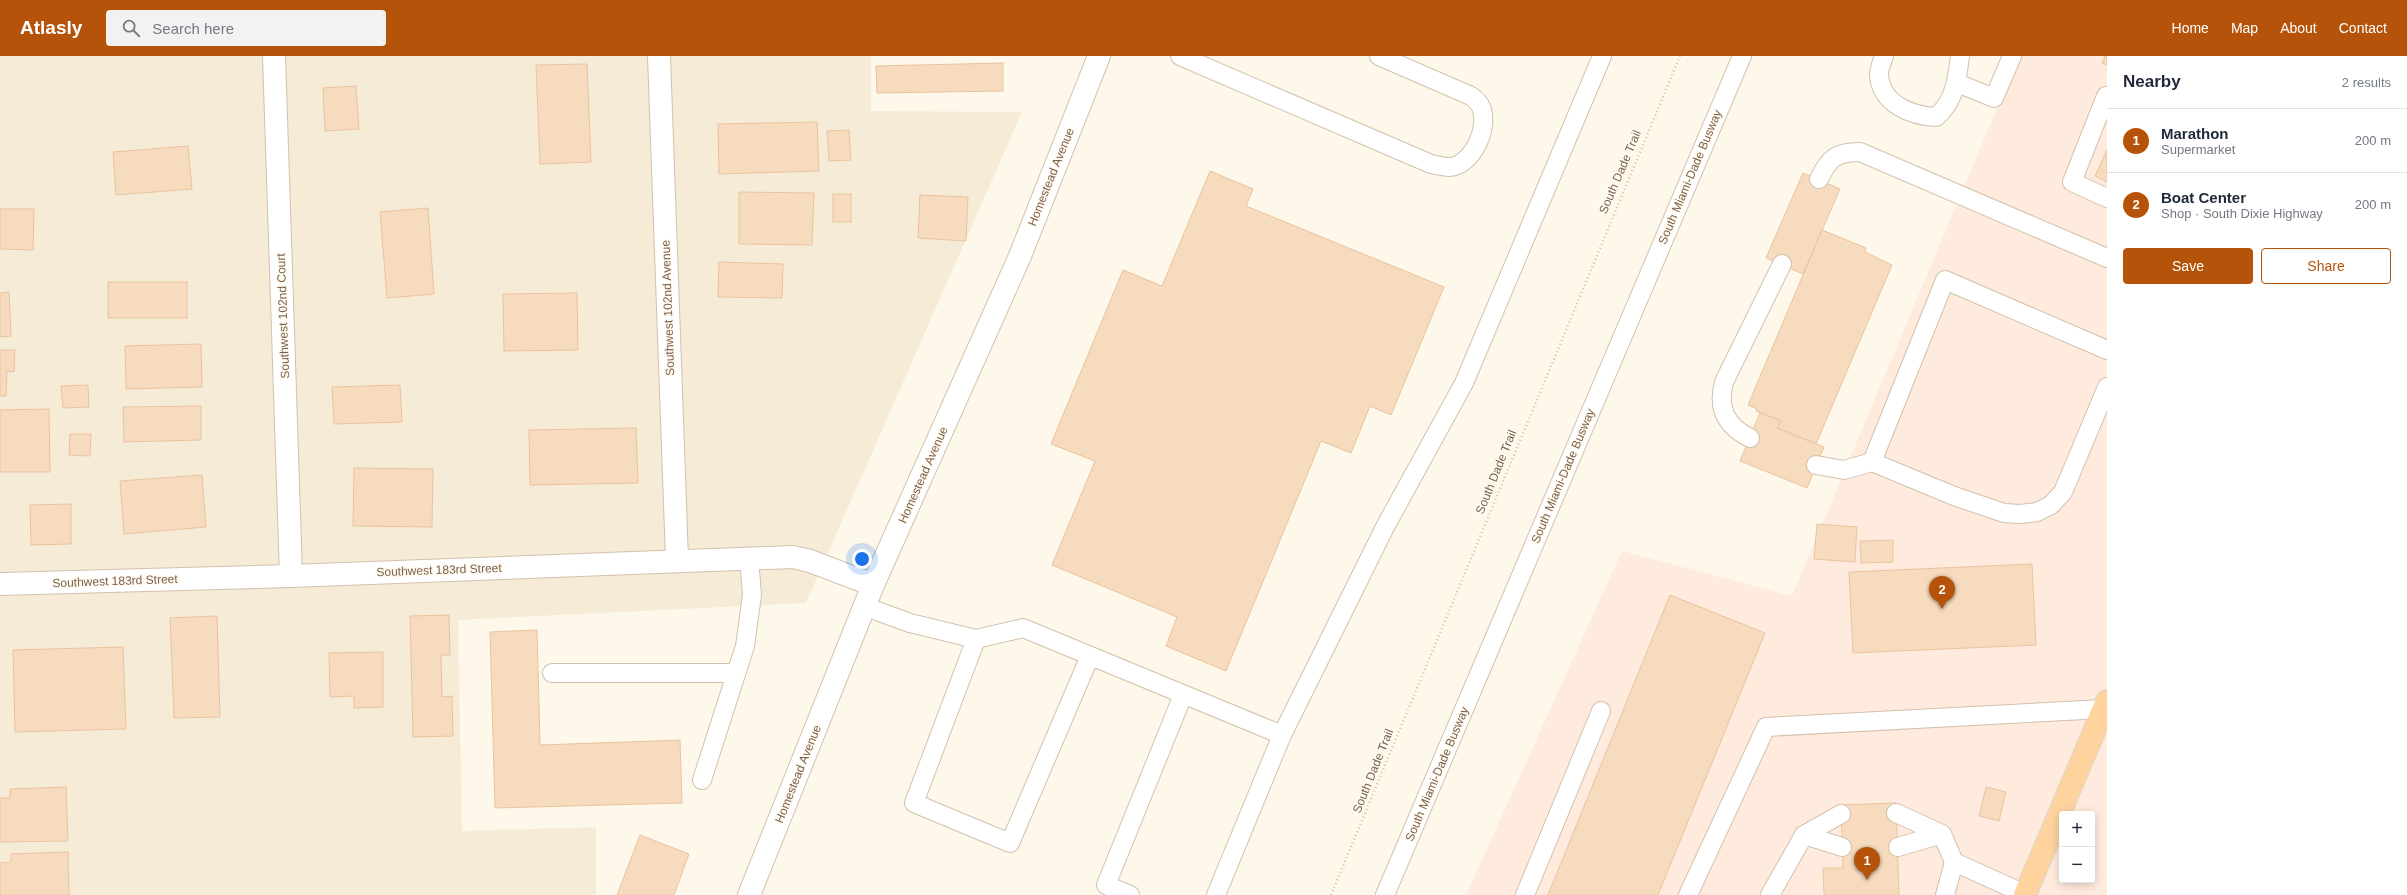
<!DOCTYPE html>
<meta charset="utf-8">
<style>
:root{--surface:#fff;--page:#f2f2f3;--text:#1f2937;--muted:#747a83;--line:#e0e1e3;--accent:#b45309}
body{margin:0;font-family:Helvetica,sans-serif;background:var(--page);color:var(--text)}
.controls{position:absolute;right:12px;bottom:12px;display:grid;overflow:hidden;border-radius:4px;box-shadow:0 2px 10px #0003}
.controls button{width:36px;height:36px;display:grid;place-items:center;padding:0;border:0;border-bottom:1px solid var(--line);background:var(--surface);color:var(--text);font:20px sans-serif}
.you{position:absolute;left:862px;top:503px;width:14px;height:14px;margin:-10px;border:3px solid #fff;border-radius:50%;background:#1a73e8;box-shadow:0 0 0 6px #1a73e833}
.badge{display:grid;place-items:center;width:26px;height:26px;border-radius:50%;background:var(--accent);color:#fff;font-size:13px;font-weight:700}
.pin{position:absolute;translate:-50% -33px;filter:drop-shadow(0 1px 2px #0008)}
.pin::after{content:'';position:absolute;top:21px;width:14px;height:12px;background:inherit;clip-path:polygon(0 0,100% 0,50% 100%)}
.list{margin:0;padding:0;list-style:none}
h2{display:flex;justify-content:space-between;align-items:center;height:52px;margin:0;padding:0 16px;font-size:17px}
h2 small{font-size:13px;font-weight:400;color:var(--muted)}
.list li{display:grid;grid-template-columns:26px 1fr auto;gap:12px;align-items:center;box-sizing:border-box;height:64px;padding:0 16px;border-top:1px solid var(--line)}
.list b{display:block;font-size:15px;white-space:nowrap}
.list p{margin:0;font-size:13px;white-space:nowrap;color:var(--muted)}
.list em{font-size:13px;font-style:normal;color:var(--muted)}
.actions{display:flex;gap:8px;padding:12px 16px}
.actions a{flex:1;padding:9px 0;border:1px solid var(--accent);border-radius:4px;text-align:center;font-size:14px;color:var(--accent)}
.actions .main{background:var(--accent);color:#fff}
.icon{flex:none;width:22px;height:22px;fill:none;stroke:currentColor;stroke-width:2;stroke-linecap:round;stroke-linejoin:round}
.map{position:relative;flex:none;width:2107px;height:839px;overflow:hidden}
header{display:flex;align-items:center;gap:24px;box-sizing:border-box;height:56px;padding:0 20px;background:var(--accent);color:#fff}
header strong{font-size:19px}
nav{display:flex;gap:22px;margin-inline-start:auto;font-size:14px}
.search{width:280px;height:36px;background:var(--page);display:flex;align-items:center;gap:10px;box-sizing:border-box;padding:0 14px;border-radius:4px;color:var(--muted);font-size:15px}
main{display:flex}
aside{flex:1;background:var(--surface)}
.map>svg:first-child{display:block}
</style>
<header>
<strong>Atlasly</strong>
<div class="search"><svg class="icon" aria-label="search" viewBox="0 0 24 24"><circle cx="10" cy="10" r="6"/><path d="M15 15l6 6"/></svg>Search here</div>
<nav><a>Home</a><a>Map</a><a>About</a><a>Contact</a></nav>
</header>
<main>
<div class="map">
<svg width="2107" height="839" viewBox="0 0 2107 839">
<rect width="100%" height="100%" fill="#fef8ea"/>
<path fill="#f6ebd7" d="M 0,0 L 871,0 L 871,55 L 1022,56 L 806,547 L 458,564 L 462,775 L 596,771 L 596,839 L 0,839 Z"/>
<path fill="#ffebdd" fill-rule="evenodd" d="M 2019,0 L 2107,0 L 2107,839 L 1466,839 L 1622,495 L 1792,540 ZM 2062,758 L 2092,758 L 2092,824 L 2062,824 Z"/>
<g fill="#f6dbbf" stroke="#eac39e">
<path d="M 2105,0 L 2107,0 L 2107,9 L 2102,7 Z"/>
<path d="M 1003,7 L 1003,35 L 877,37 L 876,10 Z"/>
<path d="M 587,8 L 591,106 L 540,108 L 536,9 Z"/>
<path d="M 356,30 L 359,73 L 325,75 L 323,32 Z"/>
<path d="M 817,66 L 819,115 L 719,118 L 718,68 Z"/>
<path d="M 849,74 L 851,104 L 829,105 L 827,75 Z"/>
<path d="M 188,90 L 192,133 L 116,139 L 113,96 Z"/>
<path d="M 2107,94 L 2107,126 L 2095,120 Z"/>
<path d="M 1210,115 L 1253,133 L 1246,150 L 1444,231 L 1391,359 L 1370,350 L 1351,397 L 1321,385 L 1226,615 L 1166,590 L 1177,561 L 1052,509 L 1095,405 L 1051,388 L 1123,214 L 1162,230 Z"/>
<path d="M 1803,117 L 1840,133 L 1803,218 L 1766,202 Z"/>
<path d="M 739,136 L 814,137 L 812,189 L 739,188 Z"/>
<rect x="833" y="138" width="18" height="28"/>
<path d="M 920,139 L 968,141 L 966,185 L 918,182 Z"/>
<path d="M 428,152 L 434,238 L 387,242 L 380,156 Z"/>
<path d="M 0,153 L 34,153 L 33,194 L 0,193 Z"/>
<path d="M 1822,174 L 1866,192 L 1865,196 L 1892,209 L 1816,388 L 1777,372 L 1781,365 L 1756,355 L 1757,353 L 1748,349 Z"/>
<path d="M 719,206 L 783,208 L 782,242 L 718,241 Z"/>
<rect x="108" y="226" width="79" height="36"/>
<path d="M 9,236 L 11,280 L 0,281 L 0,237 Z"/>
<path d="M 577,237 L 578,294 L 504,295 L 503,238 Z"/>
<path d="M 201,288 L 202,331 L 126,333 L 125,290 Z"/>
<path d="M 0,294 L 15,294 L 14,316 L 7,315 L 6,340 L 0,340 Z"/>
<path d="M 88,329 L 89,351 L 63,352 L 61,330 Z"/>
<path d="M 400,329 L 402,366 L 334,368 L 332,331 Z"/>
<path d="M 201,350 L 201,384 L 124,386 L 123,351 Z"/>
<path d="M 49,353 L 50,416 L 0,416 L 0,354 Z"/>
<path d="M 1760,357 L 1781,365 L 1777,372 L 1824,391 L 1807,432 L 1740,405 Z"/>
<path d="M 636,372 L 638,427 L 530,429 L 529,374 Z"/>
<path d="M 70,378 L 91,378 L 90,400 L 69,399 Z"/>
<path d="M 354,412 L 433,413 L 432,471 L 353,470 Z"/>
<path d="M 202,419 L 206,471 L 124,478 L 120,425 Z"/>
<path d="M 71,448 L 71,488 L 31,489 L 30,449 Z"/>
<path d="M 1817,468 L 1857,471 L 1855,506 L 1814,503 Z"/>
<path d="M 1893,484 L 1893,506 L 1861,507 L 1860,485 Z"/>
<path d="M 2032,508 L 2036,589 L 1853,597 L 1849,516 Z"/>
<path d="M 1670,539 L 1765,577 L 1658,839 L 1548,839 Z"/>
<path d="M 449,559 L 450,599 L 441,599 L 442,641 L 452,640 L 453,680 L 413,681 L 410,560 Z"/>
<path d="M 217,560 L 220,661 L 174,662 L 170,562 Z"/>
<path d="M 537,574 L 540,689 L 680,684 L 682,747 L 495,752 L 490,576 Z"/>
<path d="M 123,591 L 126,673 L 15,676 L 13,594 Z"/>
<path d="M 383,596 L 383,651 L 354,652 L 354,640 L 330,641 L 329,597 Z"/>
<path d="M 66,731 L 68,785 L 0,786 L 0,742 L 10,742 L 10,733 Z"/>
<path d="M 1986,731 L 2006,736 L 1999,765 L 1979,760 Z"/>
<path d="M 1896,747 L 1899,839 L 1824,839 L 1823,812 L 1843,812 L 1841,749 Z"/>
<path d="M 640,779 L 689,798 L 674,839 L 617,839 Z"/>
<path d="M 68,796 L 69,839 L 0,839 L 0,807 L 11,806 L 11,798 Z"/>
</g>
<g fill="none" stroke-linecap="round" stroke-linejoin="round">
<g stroke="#d2c1ad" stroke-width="20">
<g id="service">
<path d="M 1180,0 L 1431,108 C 1436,109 1444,111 1449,111 C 1473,110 1491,69 1480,49 C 1478,46 1474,42 1471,40 L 1379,0"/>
<path d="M 1884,0 C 1882,6 1879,13 1879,18 C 1880,48 1912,60 1936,61 C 1955,45 1957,23 1960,0"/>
<path d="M 1957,27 L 1994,42 L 2012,0"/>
<path d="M 2106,40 L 2072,126 L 2107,142"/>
<path d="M 1819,123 C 1829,102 1836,96 1860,96 L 2107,202"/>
<path d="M 1750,382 C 1726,370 1717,352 1724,326 L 1782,208"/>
<path d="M 1872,406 L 1945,224 L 2107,294"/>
<path d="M 1816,409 L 1844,414 L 1872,406 L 1954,440 L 2004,457 L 2020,458 L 2037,456 L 2051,449 L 2063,436 L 2107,331"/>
<path d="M 866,551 L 910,567 L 976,583 L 1023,572 L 1282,679 L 1385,471 L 1464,327 L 1602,0"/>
<path d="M 976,583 L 914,747 L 1010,787 L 1090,600"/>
<path d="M 552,617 L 736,617"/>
<path d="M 702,724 L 745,590 L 752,539 L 749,502"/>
<path d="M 1896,757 L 1942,778 L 1954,806 L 2025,838"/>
<path d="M 1804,779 L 1842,791"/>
<path d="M 1898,791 L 1942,778"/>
<path d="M 1130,839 L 1106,829 L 1183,639"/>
<path d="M 1216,839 L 1282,679"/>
<path d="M 1385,839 L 1742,0"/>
<path d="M 1525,839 L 1601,655"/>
<path d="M 1688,839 L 1766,671 L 2104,653"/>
<path d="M 1770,839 L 1804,779 L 1841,758"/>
<path d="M 1945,839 L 1954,806"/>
</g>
</g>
<g stroke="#d2c1ad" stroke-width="24">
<g id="minor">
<path d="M 274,0 L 291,520"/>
<path d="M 659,0 L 677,504"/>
<path d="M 0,528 L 291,520 L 793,501 L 810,505 L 873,529"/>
</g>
</g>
<g stroke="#d2c1ad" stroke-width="24">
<path id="tertiary" d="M 749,839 L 873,529 L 1020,200 L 1099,0"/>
</g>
<g stroke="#ddd6d0" stroke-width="24">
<path id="trunk" d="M 2025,839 L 2107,645"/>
</g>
<path stroke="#dcbea1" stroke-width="2.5" stroke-dasharray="1 3" stroke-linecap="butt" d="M 1331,839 L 1680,0"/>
<use href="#service" stroke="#fff" stroke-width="18"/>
<use href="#minor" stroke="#fff" stroke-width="22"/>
<use href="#tertiary" stroke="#fff" stroke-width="22"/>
<use href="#trunk" stroke="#fed39e" stroke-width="22"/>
</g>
<g text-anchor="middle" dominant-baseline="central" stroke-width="3" stroke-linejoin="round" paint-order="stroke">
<g font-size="12" fill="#7c614a" stroke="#fffbf2">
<text transform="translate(1620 116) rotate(-67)">South Dade Trail</text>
<text transform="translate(1051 121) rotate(-68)">Homestead Avenue</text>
<text transform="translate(1690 121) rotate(-67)">South Miami-Dade Busway</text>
<text transform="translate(668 252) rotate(-92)">Southwest 102nd Avenue</text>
<text transform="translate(283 260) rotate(-92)">Southwest 102nd Court</text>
<text transform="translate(1496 416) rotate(-68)">South Dade Trail</text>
<text transform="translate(923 419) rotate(-66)">Homestead Avenue</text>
<text transform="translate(1563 420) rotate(-67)">South Miami-Dade Busway</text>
<text transform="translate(439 514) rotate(-2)">Southwest 183rd Street</text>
<text transform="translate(115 525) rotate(-2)">Southwest 183rd Street</text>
<text transform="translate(1373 715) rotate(-68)">South Dade Trail</text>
<text transform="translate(798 718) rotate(-68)">Homestead Avenue</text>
<text transform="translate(1437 718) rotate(-67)">South Miami-Dade Busway</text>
</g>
</g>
</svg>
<div class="controls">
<button>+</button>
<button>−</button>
</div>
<div class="you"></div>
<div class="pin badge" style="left:1867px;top:824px">1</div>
<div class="pin badge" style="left:1942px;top:553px">2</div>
</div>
<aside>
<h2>Nearby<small>2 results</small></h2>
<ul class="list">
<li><span class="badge">1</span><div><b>Marathon</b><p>Supermarket</p></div><em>200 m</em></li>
<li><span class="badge">2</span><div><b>Boat Center</b><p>Shop · South Dixie Highway</p></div><em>200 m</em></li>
</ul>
<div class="actions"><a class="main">Save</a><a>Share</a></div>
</aside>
</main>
